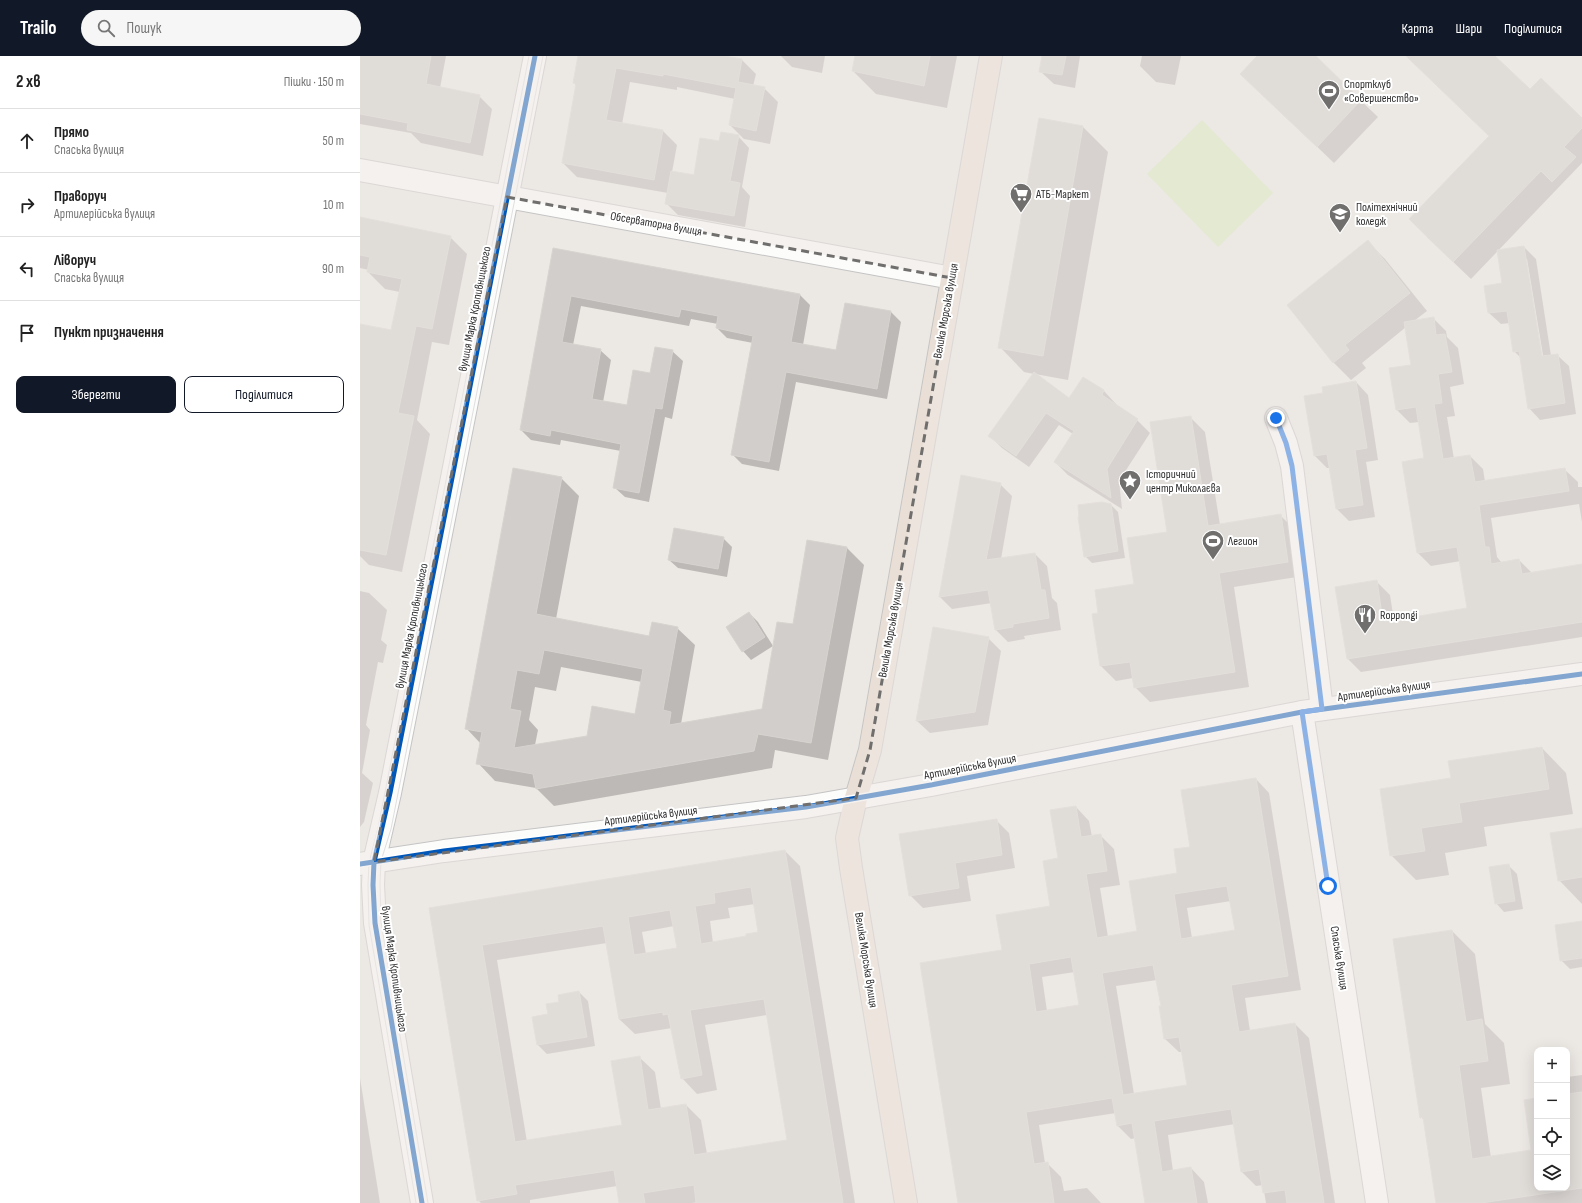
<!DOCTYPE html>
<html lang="uk">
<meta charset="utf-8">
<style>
:root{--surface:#fff;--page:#f6f6f6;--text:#222;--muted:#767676;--line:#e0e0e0;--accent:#111827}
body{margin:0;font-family:"Sofia Sans Condensed",sans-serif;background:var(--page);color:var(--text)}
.controls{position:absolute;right:12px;bottom:12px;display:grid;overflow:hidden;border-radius:8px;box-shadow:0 4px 16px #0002}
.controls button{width:36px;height:36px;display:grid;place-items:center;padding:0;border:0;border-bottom:1px solid var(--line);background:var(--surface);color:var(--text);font:20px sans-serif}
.stop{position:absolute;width:12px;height:12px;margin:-9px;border:3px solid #1a73e8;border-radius:50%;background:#fff}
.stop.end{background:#1a73e8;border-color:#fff;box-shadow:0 1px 4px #0008}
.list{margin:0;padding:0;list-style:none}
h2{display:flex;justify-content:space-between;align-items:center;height:52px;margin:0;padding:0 16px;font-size:17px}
h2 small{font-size:13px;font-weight:400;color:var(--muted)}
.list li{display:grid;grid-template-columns:26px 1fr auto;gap:12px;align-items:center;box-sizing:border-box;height:64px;padding:0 16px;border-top:1px solid var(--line)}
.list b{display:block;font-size:15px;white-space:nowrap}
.list p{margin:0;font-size:13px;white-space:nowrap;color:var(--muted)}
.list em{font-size:13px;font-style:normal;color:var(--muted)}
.actions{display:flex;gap:8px;padding:12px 16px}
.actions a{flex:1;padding:9px 0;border:1px solid var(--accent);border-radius:8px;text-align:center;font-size:14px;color:var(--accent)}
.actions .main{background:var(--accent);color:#fff}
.icon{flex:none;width:22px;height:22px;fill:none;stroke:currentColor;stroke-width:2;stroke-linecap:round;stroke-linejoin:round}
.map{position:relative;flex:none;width:1222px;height:1147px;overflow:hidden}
header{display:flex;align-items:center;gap:24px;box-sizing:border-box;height:56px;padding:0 20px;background:var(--accent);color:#fff}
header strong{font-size:19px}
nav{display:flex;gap:22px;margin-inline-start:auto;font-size:14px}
.search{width:280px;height:36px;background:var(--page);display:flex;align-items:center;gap:10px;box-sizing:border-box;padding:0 14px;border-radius:22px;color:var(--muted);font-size:15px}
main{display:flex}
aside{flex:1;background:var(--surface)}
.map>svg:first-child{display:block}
</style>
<header>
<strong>Trailo</strong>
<div class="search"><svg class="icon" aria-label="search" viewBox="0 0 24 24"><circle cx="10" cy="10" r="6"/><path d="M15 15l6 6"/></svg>Пошук</div>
<nav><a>Карта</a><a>Шари</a><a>Поділитися</a></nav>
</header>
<main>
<aside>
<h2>2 хв<small>Пішки · 150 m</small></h2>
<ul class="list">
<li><svg class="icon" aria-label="ahead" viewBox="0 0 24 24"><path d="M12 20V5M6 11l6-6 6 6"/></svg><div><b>Прямо</b><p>Спаська вулиця</p></div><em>50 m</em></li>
<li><svg class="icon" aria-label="right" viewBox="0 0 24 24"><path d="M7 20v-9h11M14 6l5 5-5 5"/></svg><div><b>Праворуч</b><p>Артилерійська вулиця</p></div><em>10 m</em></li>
<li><svg class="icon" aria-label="left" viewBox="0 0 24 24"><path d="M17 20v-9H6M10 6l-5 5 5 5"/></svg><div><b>Ліворуч</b><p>Спаська вулиця</p></div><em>90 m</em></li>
<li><svg class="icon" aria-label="arrive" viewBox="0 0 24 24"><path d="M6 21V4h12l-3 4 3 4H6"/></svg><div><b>Пункт призначення</b></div></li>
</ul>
<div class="actions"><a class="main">Зберегти</a><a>Поділитися</a></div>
</aside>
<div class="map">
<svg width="1222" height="1147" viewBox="0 0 1222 1147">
<rect width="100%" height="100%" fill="#ece8e4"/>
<path fill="#d9eabb" d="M 842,64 L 913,137 L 858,191 L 787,118 Z"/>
<g fill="#0003" fill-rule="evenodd">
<path d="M 0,0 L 86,0 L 80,32 L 119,40 L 132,53 L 123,100 L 61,87 L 51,77 L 0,68 Z"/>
<path d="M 219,0 L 366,0 L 366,1 L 382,4 L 396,18 L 393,30 L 404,32 L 418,46 L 410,88 L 384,83 L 370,69 L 375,43 L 317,31 L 317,34 L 270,26 L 262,68 L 303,75 L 317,89 L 312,116 L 335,120 L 378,80 L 389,92 L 382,131 L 390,140 L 385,171 L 318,159 L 306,147 L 308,137 L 217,121 L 203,107 L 217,30 L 214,27 Z"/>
<path d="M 421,0 L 465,0 L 462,17 L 432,11 Z"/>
<path d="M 496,0 L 597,0 L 587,52 L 516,38 L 493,15 Z"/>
<path d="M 683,0 L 720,0 L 715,32 L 694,28 L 680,15 Z"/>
<path d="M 782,0 L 821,0 L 815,29 L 796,26 L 780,10 Z"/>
<path d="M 899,0 L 954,0 L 1018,61 L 974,107 L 899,35 Z"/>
<path d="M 1047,0 L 1134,0 L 1170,35 L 1222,63 L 1222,107 L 1111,223 L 1067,181 L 1130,80 Z"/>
<path d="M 723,71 L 748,96 L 708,324 L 675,318 L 709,343 L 723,322 L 744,335 L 756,348 L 755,349 L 777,364 L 790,377 L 759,425 L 762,453 L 708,419 L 695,406 L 713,378 L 699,369 L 669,411 L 642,392 L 630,380 L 674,318 L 664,316 L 640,291 Z"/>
<path d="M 0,162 L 90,181 L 107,198 L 89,289 L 72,286 L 57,364 L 70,378 L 42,516 L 9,509 L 0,500 L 0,269 L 32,276 L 40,236 L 25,233 L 8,216 L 9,214 L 0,212 Z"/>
<path d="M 1008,186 L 1025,203 L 1067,255 L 1054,265 L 1073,262 L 1086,275 L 1087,281 L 1098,292 L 1104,328 L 1090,331 L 1095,360 L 1087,361 L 1094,403 L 1110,400 L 1123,413 L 1125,426 L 1204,413 L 1218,426 L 1218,431 L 1222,431 L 1222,466 L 1219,448 L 1131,462 L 1137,501 L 1142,507 L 1159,504 L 1172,517 L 1222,509 L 1222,581 L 1001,616 L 988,603 L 1016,525 L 1030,539 L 1034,565 L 1108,553 L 1101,505 L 1071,510 L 1058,497 L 1065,403 L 1059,366 L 1050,367 L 1037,354 L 1031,313 L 1052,309 L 1046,271 L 1002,307 L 1006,312 L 991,324 L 974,307 L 928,249 Z"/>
<path d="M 1164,191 L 1176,203 L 1191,300 L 1197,299 L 1209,310 L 1216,358 L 1180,364 L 1169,352 L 1161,302 L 1154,295 L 1150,267 L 1141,268 L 1129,257 L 1125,231 L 1143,228 ZM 1165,203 L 1167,203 L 1184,305 L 1182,305 Z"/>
<path d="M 194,193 L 440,239 L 450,249 L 443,289 L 477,295 L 531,256 L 541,266 L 527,343 L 436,326 L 419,415 L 382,408 L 372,398 L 393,287 L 367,282 L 357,272 L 358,268 L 331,263 L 329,270 L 221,250 L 213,289 L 240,294 L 251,304 L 243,346 L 268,350 L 290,319 L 312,295 L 323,305 L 312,363 L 305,361 L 289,446 L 265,441 L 254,431 L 261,395 L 201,384 L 200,389 L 171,384 L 161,374 Z"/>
<path d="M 996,326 L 1008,339 L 1018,404 L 1006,406 L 1015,461 L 989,465 L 977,453 L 970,412 L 967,412 L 955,400 L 965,338 Z"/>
<path d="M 830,361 L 845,376 L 860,469 L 920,459 L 935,474 L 943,520 L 874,531 L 889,631 L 790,646 L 775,631 L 773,622 L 756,625 L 741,610 L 733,559 L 739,558 L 776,529 L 808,477 Z"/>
<path d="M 601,420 L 640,428 L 652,440 L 641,503 L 675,498 L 687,510 L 692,542 L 697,547 L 701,574 L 664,580 L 665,583 L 648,586 L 636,574 L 632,547 L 592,553 L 580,541 Z"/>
<path d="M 201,422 L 219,440 L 196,563 L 290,581 L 317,572 L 335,589 L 321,668 L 403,654 L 434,570 L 448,485 L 487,492 L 504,509 L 468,704 L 415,694 L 412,712 L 194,750 L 176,732 L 135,725 L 118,707 L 121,688 L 106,672 ZM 201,611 L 282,626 L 275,659 L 228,681 L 175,689 L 178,674 L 169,664 L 175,631 L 196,635 Z"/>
<path d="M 751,449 L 758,456 L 765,502 L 732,507 L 725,500 Z"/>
<path d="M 363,482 L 372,491 L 367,521 L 318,512 L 309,504 Z"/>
<path d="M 0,535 L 9,537 L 27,554 L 21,584 L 27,589 L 23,607 L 18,606 L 6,669 L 10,674 L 2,717 L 13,727 L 4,766 L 0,771 Z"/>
<path d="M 389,557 L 398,566 L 413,590 L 391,604 L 383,595 Z"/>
<path d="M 628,582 L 641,595 L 628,669 L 570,677 L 557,665 Z"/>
<path d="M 1182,692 L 1206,717 L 1213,758 L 1124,771 L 1127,790 L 1085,797 L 1089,819 L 1056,824 L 1031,799 L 1092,723 Z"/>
<path d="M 896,723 L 909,737 L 941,934 L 885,942 L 890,975 L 935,968 L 949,982 L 975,1147 L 906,1147 L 903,1129 L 896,1130 L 882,1116 L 875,1068 L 808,1079 L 813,1115 L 831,1112 L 844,1126 L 848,1147 L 786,1147 L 776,1082 L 771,1083 L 757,1069 L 756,1057 L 679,1069 L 685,1107 L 687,1107 L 701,1121 L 704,1135 L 727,1132 L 741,1147 L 599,1147 L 643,895 L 691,851 L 699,803 L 716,751 L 729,765 L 732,781 L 740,779 L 754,793 L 760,829 L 740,832 L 748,881 L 778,876 L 818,818 L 831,791 ZM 871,845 L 876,875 L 832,882 L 827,852 ZM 715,916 L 720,950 L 687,955 L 682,921 ZM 797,924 L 802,951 L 805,983 L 819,996 L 823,996 L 828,1030 L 774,1038 L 756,930 Z"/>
<path d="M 636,764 L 649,777 L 655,812 L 607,820 L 611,845 L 563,852 L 550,839 Z"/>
<path d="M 1222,773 L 1222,848 L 1199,824 Z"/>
<path d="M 425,795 L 440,810 L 495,1147 L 346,1147 L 345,1145 L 332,1147 L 260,1147 L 257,1130 L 170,1144 L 170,1147 L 121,1147 L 118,1144 L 71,852 ZM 395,848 L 399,877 L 388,881 L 353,887 L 350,865 L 370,862 L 368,852 ZM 314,870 L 318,893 L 286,898 L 282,876 ZM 247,887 L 259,963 L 275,978 L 312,972 L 322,1022 L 337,1038 L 357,1034 L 345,969 L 407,959 L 428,1085 L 347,1098 L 341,1064 L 326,1049 L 301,1053 L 295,1016 L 279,1001 L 263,1070 L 167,1086 L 137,904 Z"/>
<path d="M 1148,809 L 1157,818 L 1163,853 L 1144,856 L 1136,847 Z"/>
<path d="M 1222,866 L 1222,911 L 1210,913 L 1201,904 Z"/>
<path d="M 1092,875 L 1115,898 L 1125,968 L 1144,987 L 1150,1028 L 1121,1032 L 1131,1102 L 1172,1095 L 1177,1043 L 1177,1132 L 1207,1132 L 1207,1021 L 1222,1019 L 1222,1147 L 1077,1147 L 1064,1064 L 1061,1061 Z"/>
<path d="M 219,936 L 228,945 L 235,990 L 187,998 L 178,989 L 173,961 L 189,959 L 200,947 Z"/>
<path d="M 0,1022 L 20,1147 L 0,1147 Z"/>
</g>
<g fill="#d1cecb" stroke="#d7d4d0" fill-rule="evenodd">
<path d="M 0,0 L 71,0 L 66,28 L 120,39 L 110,87 L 47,74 L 48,67 L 0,58 Z"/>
<path d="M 218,0 L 364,0 L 382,3 L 378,26 L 405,31 L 396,75 L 369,69 L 376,32 L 303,18 L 303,20 L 256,12 L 246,64 L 303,74 L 294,124 L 202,107 L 216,28 L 213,27 Z"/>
<path d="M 495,0 L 570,0 L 564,30 L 492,15 Z"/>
<path d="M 682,0 L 706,0 L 702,19 L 679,16 Z"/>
<path d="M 897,0 L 956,0 L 1001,44 L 957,91 L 880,18 Z"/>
<path d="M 1046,0 L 1135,0 L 1170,33 L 1181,22 L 1222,62 L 1222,72 L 1204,91 L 1216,101 L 1192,126 L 1181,115 L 1093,206 L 1049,163 L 1129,80 Z"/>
<path d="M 679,62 L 723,70 L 683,300 L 638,292 Z"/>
<path d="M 361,76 L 379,79 L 370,125 L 380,127 L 374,160 L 305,148 L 311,115 L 334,119 L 340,82 L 359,85 Z"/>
<path d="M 0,161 L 91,180 L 72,273 L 56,270 L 38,357 L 54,360 L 26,499 L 0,494 L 0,268 L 31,274 L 42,223 L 7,216 L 10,201 L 0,199 Z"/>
<path d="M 1008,184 L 1050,237 L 985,289 L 989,294 L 973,307 L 927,249 Z"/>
<path d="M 1164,190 L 1182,300 L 1198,298 L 1205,347 L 1168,353 L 1159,295 L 1153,296 L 1147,255 L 1128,257 L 1124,230 L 1142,227 L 1137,194 Z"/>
<path d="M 193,192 L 440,238 L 431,286 L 476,294 L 485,247 L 531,255 L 517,333 L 426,316 L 409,406 L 371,399 L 393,280 L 356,272 L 358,260 L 321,253 L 319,261 L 211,240 L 202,286 L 241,293 L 232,343 L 267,349 L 273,314 L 290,317 L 295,291 L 313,294 L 302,353 L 295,352 L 279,437 L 253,432 L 261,388 L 191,374 L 190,380 L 160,374 Z"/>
<path d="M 1074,261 L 1076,279 L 1085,278 L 1092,316 L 1078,318 L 1082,347 L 1074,348 L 1083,403 L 1110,399 L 1115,426 L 1205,412 L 1209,435 L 1119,449 L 1125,491 L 1129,491 L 1131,508 L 1159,503 L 1162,518 L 1222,508 L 1222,566 L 987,603 L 975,531 L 1017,524 L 1023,566 L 1107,552 L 1097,491 L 1057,497 L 1042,406 L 1064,402 L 1056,351 L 1036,354 L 1029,312 L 1051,309 L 1044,266 Z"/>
<path d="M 674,316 L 709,342 L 723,321 L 744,334 L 742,339 L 778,363 L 747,413 L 751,442 L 694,406 L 714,375 L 686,357 L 656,400 L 628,380 Z"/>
<path d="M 996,325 L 1007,392 L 995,394 L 1003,449 L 976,453 L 967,398 L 954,400 L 944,340 L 963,337 L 962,331 Z"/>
<path d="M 831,360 L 848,470 L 921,458 L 928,506 L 859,517 L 875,616 L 774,632 L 770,606 L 740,610 L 732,558 L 738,557 L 735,534 L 774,528 L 767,482 L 807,476 L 790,366 Z"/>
<path d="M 153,412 L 202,421 L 176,558 L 289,580 L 292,566 L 318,571 L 303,654 L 311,656 L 309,669 L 402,653 L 417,566 L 433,568 L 447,484 L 487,491 L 451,687 L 398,678 L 394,695 L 176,733 L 173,718 L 116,708 L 122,676 L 105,673 ZM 184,594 L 283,613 L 275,658 L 232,650 L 227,680 L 154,692 L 161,655 L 150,653 L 157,614 L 179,618 Z"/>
<path d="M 601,419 L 641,427 L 626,504 L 675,497 L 681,534 L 685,534 L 689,562 L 653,568 L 653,571 L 635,574 L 628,534 L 579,541 Z"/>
<path d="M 742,446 L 751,448 L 758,495 L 724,501 L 718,461 L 719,461 L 718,449 Z"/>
<path d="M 314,472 L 364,481 L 358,513 L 308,504 Z"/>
<path d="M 389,556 L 405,581 L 382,596 L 366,571 Z"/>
<path d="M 573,571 L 629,581 L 615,656 L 556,665 Z"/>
<path d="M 1182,691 L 1189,733 L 1099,747 L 1102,766 L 1061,772 L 1065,795 L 1030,800 L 1020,733 L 1091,722 L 1088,705 Z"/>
<path d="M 896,722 L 928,920 L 871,929 L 879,976 L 935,967 L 964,1147 L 927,1147 L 925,1134 L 903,1137 L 899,1113 L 881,1116 L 871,1053 L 794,1065 L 802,1116 L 831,1111 L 837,1147 L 785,1147 L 772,1067 L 757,1070 L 752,1042 L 666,1056 L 674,1108 L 688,1106 L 694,1147 L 598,1147 L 560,907 L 642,894 L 636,859 L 690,850 L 683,805 L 698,802 L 690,754 L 716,750 L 721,781 L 741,778 L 747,815 L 726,818 L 737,882 L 777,875 L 769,825 L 817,817 L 814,793 L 830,791 L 821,734 ZM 867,830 L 875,874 L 821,883 L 814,838 ZM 711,901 L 719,949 L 676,956 L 669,908 ZM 793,909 L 801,950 L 799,950 L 804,983 L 819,981 L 827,1029 L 763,1039 L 742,917 Z"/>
<path d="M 637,763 L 642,799 L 595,807 L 599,832 L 549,840 L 539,778 Z"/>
<path d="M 1222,772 L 1222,821 L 1198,825 L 1190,777 Z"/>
<path d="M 425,794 L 483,1147 L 336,1147 L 334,1129 L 283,1137 L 285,1147 L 259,1147 L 254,1114 L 155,1129 L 157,1138 L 117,1145 L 69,852 ZM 391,831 L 398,876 L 386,878 L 386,880 L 341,888 L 335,850 L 355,847 L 354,837 ZM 310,854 L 317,892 L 274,899 L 268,861 ZM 243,870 L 259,963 L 303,956 L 303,959 L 308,958 L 321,1023 L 342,1019 L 330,954 L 404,943 L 427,1084 L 334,1099 L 326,1048 L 288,1054 L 280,1000 L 251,1005 L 262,1069 L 155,1086 L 122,889 Z"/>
<path d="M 1149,808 L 1155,845 L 1135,848 L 1129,811 Z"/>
<path d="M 1222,865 L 1222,902 L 1200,905 L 1195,869 Z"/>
<path d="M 1092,874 L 1106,966 L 1122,963 L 1128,1005 L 1099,1009 L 1112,1103 L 1171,1094 L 1164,1044 L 1177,1042 L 1177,1132 L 1207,1132 L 1207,1038 L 1222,1036 L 1222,1132 L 1121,1147 L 1076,1147 L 1063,1061 L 1060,1062 L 1033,883 Z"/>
<path d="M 219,935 L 227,981 L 177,989 L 172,961 L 188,958 L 186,948 L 199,946 L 198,939 Z"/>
</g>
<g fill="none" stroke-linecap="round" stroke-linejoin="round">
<g stroke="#c5c4c5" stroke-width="24">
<g id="minor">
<path d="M 0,114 L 592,222"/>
<path d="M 916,362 L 926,387 L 932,410 L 962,653"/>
<path d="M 942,656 L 1017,1147"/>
<path d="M 0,808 L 84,795 L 446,751 L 571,729 L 942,656 L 1222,618"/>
<path d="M 62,1147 L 15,867 L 13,829 L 14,806 L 30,737 L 175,0"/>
</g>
</g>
<g stroke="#c6c5c4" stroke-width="24">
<path id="highway" d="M 546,1147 L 491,812 L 487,782 L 496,742 L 510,694 L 631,0"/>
</g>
<use href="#minor" stroke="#fcfcfb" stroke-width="22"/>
<use href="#highway" stroke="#eadfd6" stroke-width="22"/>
<g stroke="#dfdfe1" stroke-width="1">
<path d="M 56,1147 L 9,869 L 8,829 L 9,807 L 18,772 L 169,0"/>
<path d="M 68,1147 L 21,866 L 20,827 L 21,805 L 31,773 L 183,0"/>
</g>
<g stroke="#fff" stroke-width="8">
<g id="cycleway">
<path d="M 0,808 L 84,795 L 446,751 L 571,729 L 942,656 L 1222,618"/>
<path d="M 62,1147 L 15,867 L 13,829 L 14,806 L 30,737 L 175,0"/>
</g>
</g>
<use href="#cycleway" stroke="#0057b8" stroke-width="5"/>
</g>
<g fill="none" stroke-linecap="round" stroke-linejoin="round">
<path stroke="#1a73e8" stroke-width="5" d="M 916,362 L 926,387 L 932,410 L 962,653 L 942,656 L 968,830"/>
</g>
<path d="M0 0H1222V1147H0ZM 147,141 L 592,222 L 510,694 L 496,742 L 14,806 Z" fill="#ece8e4" fill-opacity=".55" fill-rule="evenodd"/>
<path fill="none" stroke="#706f6e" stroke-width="3" stroke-dasharray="8 5" stroke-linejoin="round" d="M 147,141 L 592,222 L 510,694 L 496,742 L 14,806 Z"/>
<defs>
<g id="stadium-pin" transform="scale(1.15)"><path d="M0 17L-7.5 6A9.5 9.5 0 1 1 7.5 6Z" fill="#706f6e" stroke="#fff"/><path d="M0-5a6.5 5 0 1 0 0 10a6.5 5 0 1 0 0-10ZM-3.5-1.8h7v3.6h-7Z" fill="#fff"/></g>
<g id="supermarket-pin" transform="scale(1.15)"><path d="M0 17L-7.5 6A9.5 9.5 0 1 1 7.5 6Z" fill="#706f6e" stroke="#fff"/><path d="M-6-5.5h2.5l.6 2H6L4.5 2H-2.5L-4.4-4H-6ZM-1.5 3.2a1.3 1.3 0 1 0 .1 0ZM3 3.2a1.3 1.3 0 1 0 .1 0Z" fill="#fff"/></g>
<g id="university-pin" transform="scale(1.15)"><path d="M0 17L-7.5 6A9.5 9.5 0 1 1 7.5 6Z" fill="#706f6e" stroke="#fff"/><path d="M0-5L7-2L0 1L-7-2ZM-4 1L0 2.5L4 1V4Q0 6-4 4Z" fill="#fff"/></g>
<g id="sight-pin" transform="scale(1.15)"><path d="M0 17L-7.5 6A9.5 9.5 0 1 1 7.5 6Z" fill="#706f6e" stroke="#fff"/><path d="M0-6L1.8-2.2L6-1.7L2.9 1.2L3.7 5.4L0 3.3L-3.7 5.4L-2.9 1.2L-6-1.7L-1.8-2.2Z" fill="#fff"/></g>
<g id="restaurant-pin" transform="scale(1.15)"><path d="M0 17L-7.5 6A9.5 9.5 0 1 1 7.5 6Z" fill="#706f6e" stroke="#fff"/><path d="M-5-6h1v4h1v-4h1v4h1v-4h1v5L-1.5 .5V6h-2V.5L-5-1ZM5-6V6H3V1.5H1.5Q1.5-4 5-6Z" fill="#fff"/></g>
</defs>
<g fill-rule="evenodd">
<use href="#stadium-pin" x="969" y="35"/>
<use href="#supermarket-pin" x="661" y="138"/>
<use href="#university-pin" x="980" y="158"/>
<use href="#sight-pin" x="770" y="425"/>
<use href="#stadium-pin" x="853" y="485"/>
<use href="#restaurant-pin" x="1005" y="559"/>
</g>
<g text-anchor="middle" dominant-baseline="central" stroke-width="4" stroke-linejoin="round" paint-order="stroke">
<g font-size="12" fill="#2e2e2e" stroke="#fff" text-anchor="start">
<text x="984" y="28">Спортклуб<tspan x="984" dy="14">«Совершенство»</tspan></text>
<text x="676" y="138">АТБ-Маркет</text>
<text x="996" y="151">Політехнічний<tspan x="996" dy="14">коледж</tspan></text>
<text x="786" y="418">Історичний<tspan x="786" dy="14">центр Миколаєва</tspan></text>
<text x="868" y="485">Легион</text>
<text x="1020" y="559">Roppongi</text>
</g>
<g font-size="12" fill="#2e2e2e" stroke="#fff">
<text transform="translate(296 168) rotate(10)">Обсерваторна вулиця</text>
<text transform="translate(115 253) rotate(-79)">вулиця Марка Кропивницького</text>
<text transform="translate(586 255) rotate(-80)">Велика Морська вулиця</text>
<text transform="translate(52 570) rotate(-79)">вулиця Марка Кропивницького</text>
<text transform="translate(531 574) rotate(-80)">Велика Морська вулиця</text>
<text transform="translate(1024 635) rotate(-8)">Артилерійська вулиця</text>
<text transform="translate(610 711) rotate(-11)">Артилерійська вулиця</text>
<text transform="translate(291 760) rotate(-7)">Артилерійська вулиця</text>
<text transform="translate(979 902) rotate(81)">Спаська вулиця</text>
<text transform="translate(506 904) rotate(81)">Велика Морська вулиця</text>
<text transform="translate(34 913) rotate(82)">вулиця Марка Кропивницького</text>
</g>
</g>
</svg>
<div class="controls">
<button>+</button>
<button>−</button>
<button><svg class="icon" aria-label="locate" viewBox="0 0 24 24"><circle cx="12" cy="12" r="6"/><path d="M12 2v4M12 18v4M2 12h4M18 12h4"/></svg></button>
<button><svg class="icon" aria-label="layers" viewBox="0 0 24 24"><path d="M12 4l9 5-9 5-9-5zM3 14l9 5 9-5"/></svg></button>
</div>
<div class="stop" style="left:968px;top:830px"></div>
<div class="stop end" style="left:916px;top:362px"></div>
</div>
</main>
